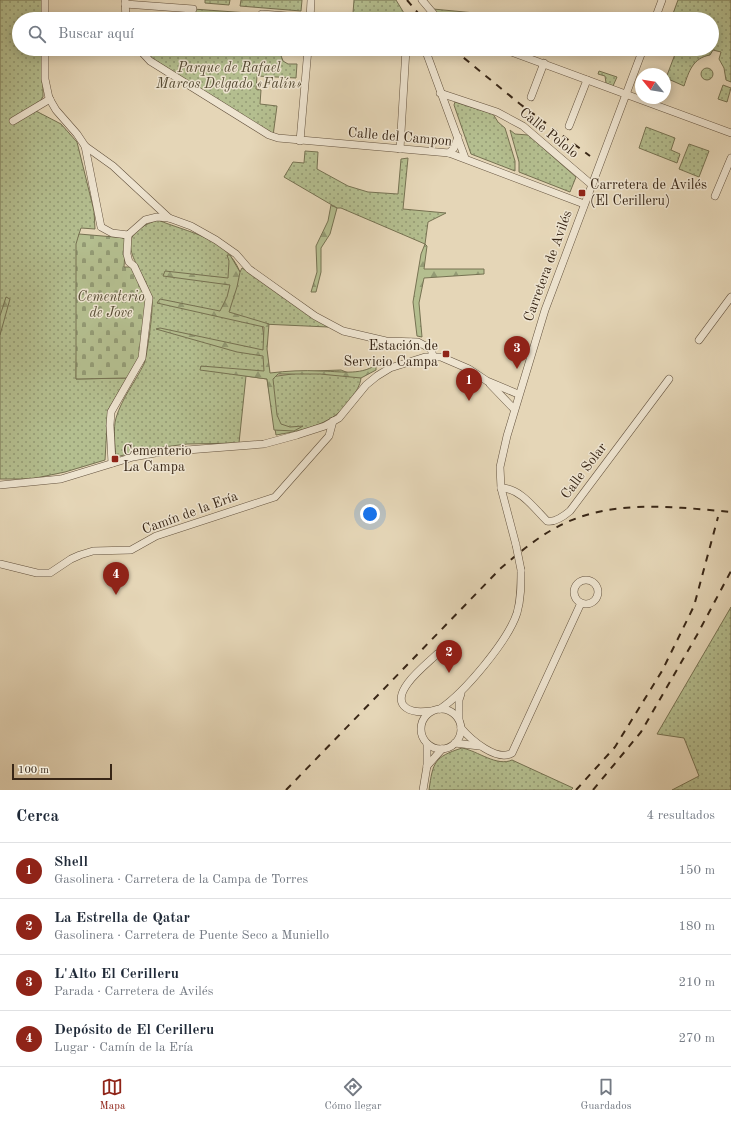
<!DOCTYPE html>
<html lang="es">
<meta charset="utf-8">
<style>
:root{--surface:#fff;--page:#f6f6f7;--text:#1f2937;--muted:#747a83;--line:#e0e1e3;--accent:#8f2418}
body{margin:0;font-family:"Old Standard TT",serif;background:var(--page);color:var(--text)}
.compass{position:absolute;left:635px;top:68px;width:36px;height:36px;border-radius:50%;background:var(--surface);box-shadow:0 2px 10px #0003;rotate:300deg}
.scale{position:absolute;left:12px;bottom:10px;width:100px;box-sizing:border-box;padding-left:4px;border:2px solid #382616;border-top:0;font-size:11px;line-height:14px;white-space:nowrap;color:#382616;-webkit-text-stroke:3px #eee4d0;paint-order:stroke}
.you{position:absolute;left:370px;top:514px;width:14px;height:14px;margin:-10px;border:3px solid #fff;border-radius:50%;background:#1a73e8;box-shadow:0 0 0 6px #1a73e833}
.badge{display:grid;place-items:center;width:26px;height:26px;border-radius:50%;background:var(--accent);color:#fff;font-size:13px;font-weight:700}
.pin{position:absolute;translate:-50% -33px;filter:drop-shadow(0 1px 2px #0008)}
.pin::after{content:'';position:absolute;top:21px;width:14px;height:12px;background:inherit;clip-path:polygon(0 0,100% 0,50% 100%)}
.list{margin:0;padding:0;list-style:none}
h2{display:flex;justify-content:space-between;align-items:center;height:52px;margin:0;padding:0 16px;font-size:17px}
h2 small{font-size:13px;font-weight:400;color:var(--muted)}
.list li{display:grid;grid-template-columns:26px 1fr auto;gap:12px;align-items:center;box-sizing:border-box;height:56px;padding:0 16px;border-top:1px solid var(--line)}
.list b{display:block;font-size:15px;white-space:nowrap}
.list p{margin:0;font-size:13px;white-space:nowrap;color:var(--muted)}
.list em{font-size:13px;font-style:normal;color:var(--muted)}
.icon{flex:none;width:22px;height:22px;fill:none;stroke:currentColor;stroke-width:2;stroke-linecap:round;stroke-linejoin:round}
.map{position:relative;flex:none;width:731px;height:790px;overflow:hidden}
.search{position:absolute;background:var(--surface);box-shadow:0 2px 10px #0003;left:12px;right:12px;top:12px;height:44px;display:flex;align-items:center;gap:10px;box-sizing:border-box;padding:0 14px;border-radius:22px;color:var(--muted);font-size:15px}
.sheet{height:276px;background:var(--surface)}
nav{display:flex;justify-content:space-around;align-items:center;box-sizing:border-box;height:56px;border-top:1px solid var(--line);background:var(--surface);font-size:11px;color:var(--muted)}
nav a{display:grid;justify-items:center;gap:2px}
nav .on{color:var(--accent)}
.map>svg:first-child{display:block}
</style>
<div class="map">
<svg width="731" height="790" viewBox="0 0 731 790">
<defs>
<pattern id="grass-dots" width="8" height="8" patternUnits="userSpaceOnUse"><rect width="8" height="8" fill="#b4be8f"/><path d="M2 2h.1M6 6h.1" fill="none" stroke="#939a74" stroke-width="1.8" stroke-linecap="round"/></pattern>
<pattern id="forest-firs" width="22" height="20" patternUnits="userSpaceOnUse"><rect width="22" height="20" fill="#b4be8f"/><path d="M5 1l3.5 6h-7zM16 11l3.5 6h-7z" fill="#939a74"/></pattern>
<pattern id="cemetery-stones" width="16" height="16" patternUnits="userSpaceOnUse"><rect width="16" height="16" fill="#b4be8f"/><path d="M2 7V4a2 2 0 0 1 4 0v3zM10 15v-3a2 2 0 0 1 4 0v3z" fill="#939a74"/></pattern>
</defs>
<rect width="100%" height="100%" fill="#e5d6b7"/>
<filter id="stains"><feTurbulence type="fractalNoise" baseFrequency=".005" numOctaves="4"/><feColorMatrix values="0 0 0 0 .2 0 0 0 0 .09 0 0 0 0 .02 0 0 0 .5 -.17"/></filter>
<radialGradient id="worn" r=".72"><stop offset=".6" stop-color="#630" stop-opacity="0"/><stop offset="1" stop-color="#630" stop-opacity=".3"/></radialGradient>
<g fill="url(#grass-dots)" stroke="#767252">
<path d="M 0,0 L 42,0 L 42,19 L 19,19 L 19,49 L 43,49 L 43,97 L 34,110 L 61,124 L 77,142 L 94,211 L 95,229 L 81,228 L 79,234 L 76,379 L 127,378 L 108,410 L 105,460 L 65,472 L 31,479 L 0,479 Z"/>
<path d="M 205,0 L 230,0 L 229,5 L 205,3 Z"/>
<path d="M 241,0 L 302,0 L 301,11 L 240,6 Z"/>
<path d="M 354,0 L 396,0 L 407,18 L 353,13 Z"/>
<path d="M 678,0 L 731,0 L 731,82 L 726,80 L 724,68 L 719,59 L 721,52 L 713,50 L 710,55 C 693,58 689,71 684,86 L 666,78 L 677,49 L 712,49 L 712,19 L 671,19 Z"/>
<path d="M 193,9 L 262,14 L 262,19 L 192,19 Z"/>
<path d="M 433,9 L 475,13 L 473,19 L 442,19 Z"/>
<path d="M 126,14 L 153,16 L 153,19 L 127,19 Z"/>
<path d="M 139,49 L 176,49 L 176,54 L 189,55 L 190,49 L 265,49 L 266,52 L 280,53 L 283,61 L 288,64 L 297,64 L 296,78 L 257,76 L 256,89 L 261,90 L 260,104 L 277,106 L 273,136 L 150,61 Z"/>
<circle cx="707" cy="74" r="6"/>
<path d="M 599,71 L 617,77 L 613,86 L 606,83 L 605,76 L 598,74 Z"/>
<path d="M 723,85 L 731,88 L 727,102 L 718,99 Z"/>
<path d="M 455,102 L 493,114 L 498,122 L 505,128 L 515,161 L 515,171 L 471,154 L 454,105 Z"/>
<path d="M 646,127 L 675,138 L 671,150 L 680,154 L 677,163 L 639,148 Z"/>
<path d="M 510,130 L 515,134 L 528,135 L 576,177 L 570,192 L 519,172 L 519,162 Z"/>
<path d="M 689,144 L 709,151 L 699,177 L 679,169 Z"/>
<path d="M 305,151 L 318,152 L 317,169 L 348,186 L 368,192 L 398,194 L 401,159 L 408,158 L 403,209 L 446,213 L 428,222 L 425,244 L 341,208 L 337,208 L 284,177 L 293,162 L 304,163 Z"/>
<path d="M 158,220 C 189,233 226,237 240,272 L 242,268 L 328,327 L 262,324 L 270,377 L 314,371 L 341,370 L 361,378 C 360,386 356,391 352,398 C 335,424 305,430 276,435 L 267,379 L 246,376 L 239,443 L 187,444 L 148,449 L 116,457 C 115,446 113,428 116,418 C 122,398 135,382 144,364 C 147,356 153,312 152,303 C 148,268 102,238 158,220 Z"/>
<path d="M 731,607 L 731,790 L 672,790 L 699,776 L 684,738 L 657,734 Z"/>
<path d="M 462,748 C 478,751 497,767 512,760 L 573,788 L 571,790 L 429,790 C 433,762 434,757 462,748 Z"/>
</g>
<g fill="url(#forest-firs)" stroke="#767252">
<path d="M 331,205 L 337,208 L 330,234 L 321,248 L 321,272 L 316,292 L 311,292 L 317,272 L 316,246 L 328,221 Z"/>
<path d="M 425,244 L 427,246 L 424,269 L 484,269 L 484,274 L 424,278 L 419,303 L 422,337 L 417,336 L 413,302 L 421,254 Z"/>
<path d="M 227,255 L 230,255 L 240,272 L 237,287 L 229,312 L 269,324 L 267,349 L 270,373 C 286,371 304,370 320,371 C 339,371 359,376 376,365 L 376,370 L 361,378 L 320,374 L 278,374 L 273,379 L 277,415 L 281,424 L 290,427 L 303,426 L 294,431 L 274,430 L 267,379 L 200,370 L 201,366 L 264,371 L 263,356 L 237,352 L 156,329 L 160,328 L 263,350 L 264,327 L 157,303 L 160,299 L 220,311 L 227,297 L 230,285 L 163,276 L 165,271 L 228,278 L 229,261 Z"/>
<path d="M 6,297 L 10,299 L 0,335 L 0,316 Z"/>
</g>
<path fill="url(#cemetery-stones)" stroke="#767252" d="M 79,234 L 126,238 L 124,267 L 133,267 L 146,300 L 139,359 L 127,378 L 76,379 L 76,244 Z"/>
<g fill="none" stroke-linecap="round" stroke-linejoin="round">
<g stroke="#63523e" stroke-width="8">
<g id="minor">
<path d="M 125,0 L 126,19"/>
<path d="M 422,0 L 438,19"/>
<path d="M 125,4 L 193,9"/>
<path d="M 262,14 L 325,19"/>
<path d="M 45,19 L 45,0"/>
<path d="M 310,19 L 311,0"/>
<path d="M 655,19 L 662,0"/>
<path d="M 45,49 L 45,79 L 49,98 L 56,110 L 77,134 L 85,146 L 101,227 L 112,233 L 128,235 L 145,220 L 157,217 L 169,218 L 191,226 L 216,240 L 236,254 L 249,269 L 315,316 L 343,331 L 386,341 L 418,342 L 431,349 L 433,356"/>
<path d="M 139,49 L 150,61 L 269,135 L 278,138 L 449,153 L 584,204"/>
<path d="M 425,49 L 465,158"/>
<path d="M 503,49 L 731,133"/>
<path d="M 440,93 L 497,112 L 523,126 L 592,185"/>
<path d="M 531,97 L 544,63"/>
<path d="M 13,121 L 50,99"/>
<path d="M 569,126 L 587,80"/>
<path d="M 300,141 L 308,49"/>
<path d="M 85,146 L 113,166 L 169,218"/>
<path d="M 400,149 L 406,49"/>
<path d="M 449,153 L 454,148 L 458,137"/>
<path d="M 715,196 L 731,158"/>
<path d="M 699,340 L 731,297"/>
<path d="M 490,384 L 514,409"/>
<path d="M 112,463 L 110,425 L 111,412 L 142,358 L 149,298 L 134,266 L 129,262 L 127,254 L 128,235"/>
<path d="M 0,485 L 61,479 L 133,457 L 161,452 L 264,444 L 297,435 L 325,426 L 339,418 L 366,385 L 377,376 L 390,368 L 425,357 L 441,357 L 469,369 L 487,381 L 518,394"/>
<path d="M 501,488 C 520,488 534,508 547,521 C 555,523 564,516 570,511 L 669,379"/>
<path d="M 516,545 L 501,488 L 500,467 L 507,436 L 545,310 L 643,49"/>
<path d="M 0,564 L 37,573 L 50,573 L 71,559 L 80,555 L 93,551 L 131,550 L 156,536 L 275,497 L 329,436 L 333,421"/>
<circle cx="586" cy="592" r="12"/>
<path d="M 440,709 C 464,693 508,641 517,613 C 521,599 521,585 521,570"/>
<circle cx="441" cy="729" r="20"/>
<path d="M 431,711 C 422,712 411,713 404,706 C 391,691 427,664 437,654"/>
<path d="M 459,719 L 459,700 L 461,694"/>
<path d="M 461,728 C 471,740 497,762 512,753 L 581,603"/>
<path d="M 455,743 L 479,746"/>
<path d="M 427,766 L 442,749"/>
<path d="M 423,790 L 427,766 L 427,744"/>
</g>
</g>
<use href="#minor" stroke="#eee4d0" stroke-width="7"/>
<g stroke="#382616" stroke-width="2" stroke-dasharray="7 7" stroke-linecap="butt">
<path d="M 407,0 L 423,19"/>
<path d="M 453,49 L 520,104 L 590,156"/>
<path d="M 286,790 L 501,568 C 520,552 540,535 563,524 C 615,499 675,507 731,512"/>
<path d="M 576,790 L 615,747 L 662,671 L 694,606 L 718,517"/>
<path d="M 593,790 L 641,732 L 697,635 L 731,571"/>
</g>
<g stroke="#63523e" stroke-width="8" stroke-linecap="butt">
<path id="minor-bridge" d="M 516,545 L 521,570"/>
</g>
<use href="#minor-bridge" stroke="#eee4d0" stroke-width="7"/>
</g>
<g fill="#8f2418" stroke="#eee4d0" stroke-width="1.5">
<rect x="578" y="189" width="8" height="8" rx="2"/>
<rect x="442" y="350" width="8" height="8" rx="2"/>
<rect x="111" y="455" width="8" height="8" rx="2"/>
</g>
<g text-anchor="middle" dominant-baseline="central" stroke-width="3" stroke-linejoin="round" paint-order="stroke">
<g font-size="14" font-style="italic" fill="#574c34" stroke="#eee4d0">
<text x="229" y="68">Parque de Rafael<tspan x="229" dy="16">Marcos Delgado «Falín»</tspan></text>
<text x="111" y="297">Cementerio<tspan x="111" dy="16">de Jove</tspan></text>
</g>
<g font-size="14" fill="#382616" stroke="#eee4d0">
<text transform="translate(549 133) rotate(39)">Calle Pololo</text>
<text transform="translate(400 137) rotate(5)">Calle del Campon</text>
<text transform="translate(548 266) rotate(-70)">Carretera de Avilés</text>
<text transform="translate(584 471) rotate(-53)">Calle Solar</text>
<text transform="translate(190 513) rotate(-20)">Camín de la Ería</text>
</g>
<g font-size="14" fill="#382616" stroke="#eee4d0" text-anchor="start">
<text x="590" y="185">Carretera de Avilés<tspan x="590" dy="16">(El Cerilleru)</tspan></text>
<text x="438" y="346" text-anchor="end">Estación de<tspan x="438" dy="16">Servicio Campa</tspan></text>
<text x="123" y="451">Cementerio<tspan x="123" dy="16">La Campa</tspan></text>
</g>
</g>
<rect width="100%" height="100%" filter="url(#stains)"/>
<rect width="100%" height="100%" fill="url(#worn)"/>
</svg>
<svg class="compass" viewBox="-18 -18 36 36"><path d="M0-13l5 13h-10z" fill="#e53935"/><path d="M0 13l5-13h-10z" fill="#747a83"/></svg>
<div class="scale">100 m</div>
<div class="you"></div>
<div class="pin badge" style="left:469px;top:401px">1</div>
<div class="pin badge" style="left:449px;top:673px">2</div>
<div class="pin badge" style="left:517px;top:369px">3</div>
<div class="pin badge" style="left:116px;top:595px">4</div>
<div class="search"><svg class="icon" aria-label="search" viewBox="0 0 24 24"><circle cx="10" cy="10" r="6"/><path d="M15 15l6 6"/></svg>Buscar aquí</div>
</div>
<section class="sheet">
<h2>Cerca<small>4 resultados</small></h2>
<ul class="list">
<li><span class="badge">1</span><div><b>Shell</b><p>Gasolinera · Carretera de la Campa de Torres</p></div><em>150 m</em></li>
<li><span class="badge">2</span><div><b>La Estrella de Qatar</b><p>Gasolinera · Carretera de Puente Seco a Muniello</p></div><em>180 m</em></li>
<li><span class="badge">3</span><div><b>L'Alto El Cerilleru</b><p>Parada · Carretera de Avilés</p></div><em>210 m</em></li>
<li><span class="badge">4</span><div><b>Depósito de El Cerilleru</b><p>Lugar · Camín de la Ería</p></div><em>270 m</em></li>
</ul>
</section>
<nav>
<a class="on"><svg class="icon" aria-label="map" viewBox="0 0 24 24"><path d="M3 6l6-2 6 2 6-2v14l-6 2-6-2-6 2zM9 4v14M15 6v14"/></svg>Mapa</a>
<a><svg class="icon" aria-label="directions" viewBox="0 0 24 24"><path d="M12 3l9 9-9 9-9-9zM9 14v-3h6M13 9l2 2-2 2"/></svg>Cómo llegar</a>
<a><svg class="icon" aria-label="saved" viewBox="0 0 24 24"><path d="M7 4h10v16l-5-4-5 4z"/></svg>Guardados</a>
</nav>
